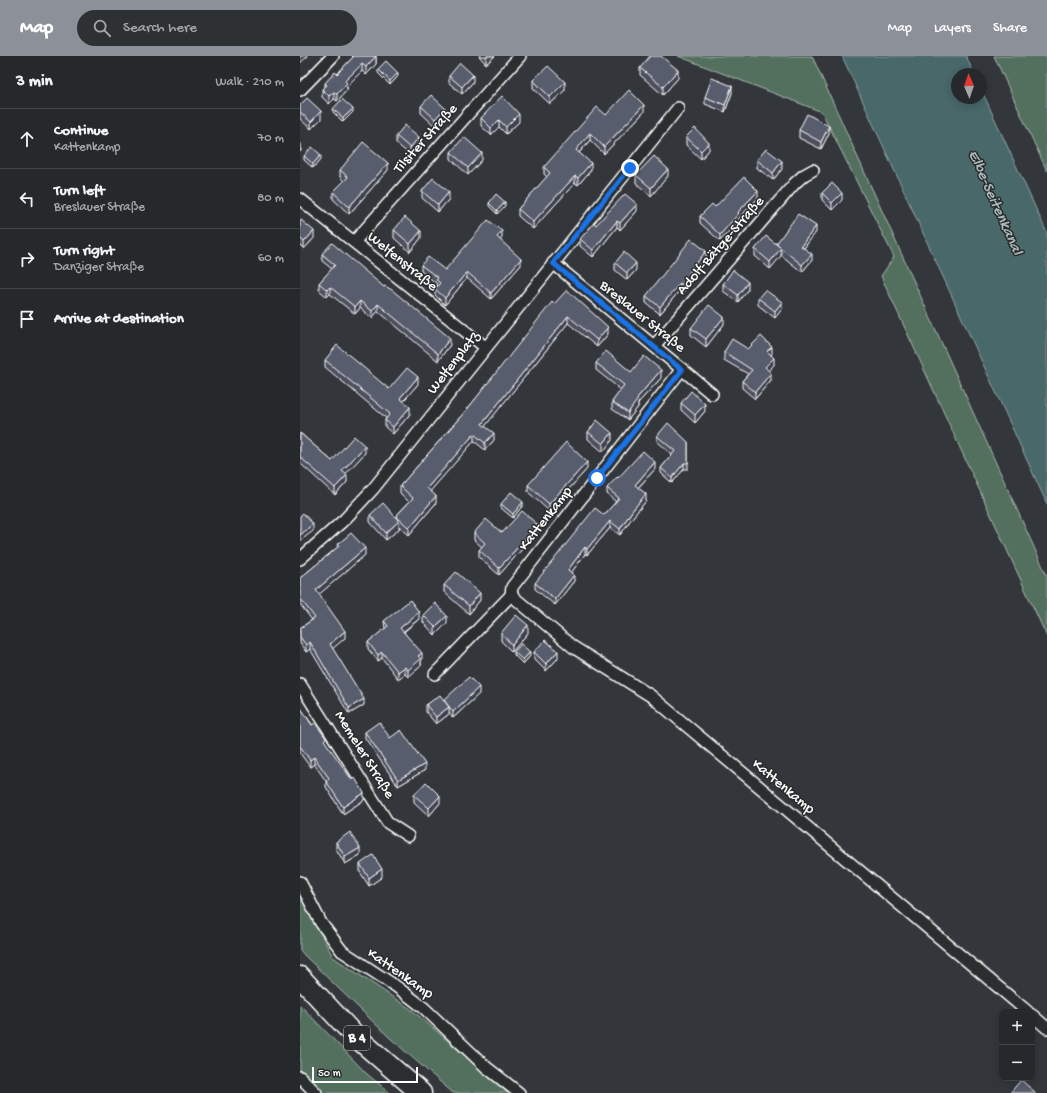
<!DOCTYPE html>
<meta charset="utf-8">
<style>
:root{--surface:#26292c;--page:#2e3134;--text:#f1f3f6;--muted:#a4a6a9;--line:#424548;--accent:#8c9099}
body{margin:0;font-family:"Gochi Hand",sans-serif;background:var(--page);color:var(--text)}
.controls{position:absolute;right:12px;bottom:12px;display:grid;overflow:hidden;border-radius:8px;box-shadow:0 2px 10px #0003}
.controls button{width:36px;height:36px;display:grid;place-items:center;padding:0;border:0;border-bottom:1px solid var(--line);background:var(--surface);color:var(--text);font:20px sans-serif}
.compass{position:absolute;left:651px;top:12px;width:36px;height:36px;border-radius:50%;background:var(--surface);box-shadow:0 2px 10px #0003;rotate:358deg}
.scale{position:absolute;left:12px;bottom:10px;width:106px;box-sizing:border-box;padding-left:4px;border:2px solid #fff;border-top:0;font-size:11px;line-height:14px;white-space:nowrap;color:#fff;-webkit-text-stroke:3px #2a2d2e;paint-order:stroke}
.stop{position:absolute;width:12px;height:12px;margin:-9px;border:3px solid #1a73e8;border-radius:50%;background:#fff}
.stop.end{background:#1a73e8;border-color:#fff;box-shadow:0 1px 4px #0008}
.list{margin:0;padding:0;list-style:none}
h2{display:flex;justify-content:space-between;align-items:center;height:52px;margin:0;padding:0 16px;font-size:17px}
h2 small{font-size:13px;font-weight:400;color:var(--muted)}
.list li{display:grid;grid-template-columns:26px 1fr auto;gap:12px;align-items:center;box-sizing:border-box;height:60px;padding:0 16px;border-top:1px solid var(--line)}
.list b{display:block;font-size:15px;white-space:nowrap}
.list p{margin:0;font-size:13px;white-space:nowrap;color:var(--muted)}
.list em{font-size:13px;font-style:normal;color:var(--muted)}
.icon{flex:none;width:22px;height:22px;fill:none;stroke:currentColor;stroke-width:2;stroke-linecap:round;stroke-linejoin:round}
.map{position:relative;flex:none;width:747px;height:1037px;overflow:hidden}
header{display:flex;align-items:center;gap:24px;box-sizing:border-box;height:56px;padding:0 20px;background:var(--accent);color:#fff}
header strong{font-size:19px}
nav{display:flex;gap:22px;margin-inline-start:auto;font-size:14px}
.search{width:280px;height:36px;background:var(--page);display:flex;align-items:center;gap:10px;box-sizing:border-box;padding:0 14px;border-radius:22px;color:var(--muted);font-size:15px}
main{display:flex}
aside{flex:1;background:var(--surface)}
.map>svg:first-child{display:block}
</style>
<header>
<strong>Map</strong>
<div class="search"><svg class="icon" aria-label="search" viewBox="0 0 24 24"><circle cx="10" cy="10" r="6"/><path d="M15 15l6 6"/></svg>Search here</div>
<nav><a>Map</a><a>Layers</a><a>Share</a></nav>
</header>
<main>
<aside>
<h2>3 min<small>Walk · 210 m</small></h2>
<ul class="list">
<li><svg class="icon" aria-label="ahead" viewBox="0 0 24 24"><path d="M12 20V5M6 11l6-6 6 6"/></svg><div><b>Continue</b><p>Kattenkamp</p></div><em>70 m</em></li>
<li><svg class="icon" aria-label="left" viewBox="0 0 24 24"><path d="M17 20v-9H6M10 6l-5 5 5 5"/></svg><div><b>Turn left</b><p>Breslauer Straße</p></div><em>80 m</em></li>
<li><svg class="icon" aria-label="right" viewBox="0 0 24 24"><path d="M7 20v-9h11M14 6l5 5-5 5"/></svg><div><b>Turn right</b><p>Danziger Straße</p></div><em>60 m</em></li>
<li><svg class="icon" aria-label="arrive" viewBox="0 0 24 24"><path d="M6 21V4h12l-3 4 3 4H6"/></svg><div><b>Arrive at destination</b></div></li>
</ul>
</aside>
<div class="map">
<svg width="747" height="1037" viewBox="0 0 747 1037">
<rect width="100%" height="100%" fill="#33373b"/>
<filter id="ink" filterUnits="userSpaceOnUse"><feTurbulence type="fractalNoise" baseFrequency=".025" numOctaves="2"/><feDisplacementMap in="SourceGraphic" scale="8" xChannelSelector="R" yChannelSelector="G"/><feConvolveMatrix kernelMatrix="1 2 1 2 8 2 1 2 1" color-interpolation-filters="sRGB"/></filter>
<g filter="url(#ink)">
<g fill="#536f5e" stroke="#a9b7ae">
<path d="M 378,0 L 512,0 L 747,520 L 747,581 L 581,220 L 594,201 L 522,56 Z"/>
<path d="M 694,0 L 747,0 L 747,115 Z"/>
<path d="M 0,838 L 33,901 L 112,954 L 208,1037 L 153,1037 L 90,982 L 5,900 L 0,894 Z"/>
<path d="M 0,949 L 67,1018 L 90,1037 L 14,1037 L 0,1024 Z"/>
</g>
<path fill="#4a686b" stroke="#92a4a6" d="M 542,0 L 666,0 L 674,18 L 657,18 L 657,42 L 681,42 L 681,33 L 747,177 L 747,448 Z"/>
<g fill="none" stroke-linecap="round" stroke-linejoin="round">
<g stroke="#fff" stroke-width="14">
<g id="street">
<path d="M 0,34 L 33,0"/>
<path d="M 0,143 L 185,291"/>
<path d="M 54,186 L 220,0"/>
<path d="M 253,207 L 412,338"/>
<path d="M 354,290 L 495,127 L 504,119 L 513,114"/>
<path d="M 382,313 L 212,531 L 211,539 L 273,591 L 351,640 L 728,956"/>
<path d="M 0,503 L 45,463 L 73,433 L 378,52"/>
<path d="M 135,618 L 211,539"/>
<path d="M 0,628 L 88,767 L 108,780"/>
<path d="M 0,826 L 21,867 L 42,895 L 97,931 L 124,952 L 186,1011 L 219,1037"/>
<path d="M 732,959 L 747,972"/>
<path d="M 0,1021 L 16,1037"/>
</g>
</g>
<g stroke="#fff" stroke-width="23">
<path id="highway" d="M 0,921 L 55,980 L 121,1037"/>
</g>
<use href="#street" stroke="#2a2d2e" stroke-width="11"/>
<use href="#highway" stroke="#2a2d2e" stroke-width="20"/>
</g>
<g fill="#4d505f" stroke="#fff">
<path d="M 52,0 L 76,0 L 76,8 L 66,19 L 62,15 L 47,30 L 47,34 L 37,45 L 34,43 L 29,48 L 22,41 L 22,33 L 25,31 L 25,27 L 37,18 L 53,1 Z"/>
<path d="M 179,0 L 195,0 L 186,8 Z"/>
<path d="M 340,12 L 378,22 L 363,39 L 340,19 Z"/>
<path d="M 78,13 L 98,20 L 90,29 L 78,17 Z"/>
<path d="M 149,20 L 173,26 L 162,38 L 149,27 Z"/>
<path d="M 233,24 L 265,34 L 250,48 L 233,32 Z"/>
<path d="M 432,37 L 425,56 L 405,48 L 405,41 Z"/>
<path d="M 0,49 L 21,63 L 11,73 L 0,63 Z"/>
<path d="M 121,50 L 145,59 L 135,70 L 121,57 Z"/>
<path d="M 33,53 L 53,56 L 43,66 L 33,56 Z"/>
<path d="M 344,56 L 304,98 L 290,84 L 279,97 L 291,114 L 278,129 L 275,127 L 233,173 L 218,160 L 218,153 L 247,121 L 244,118 L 244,111 L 306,59 Z"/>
<path d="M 181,62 L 219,66 L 206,78 L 199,71 L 191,79 L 181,70 Z"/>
<path d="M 499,74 L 529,77 L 521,93 L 499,82 Z"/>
<path d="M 96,80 L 119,89 L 110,99 L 96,87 Z"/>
<path d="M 386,81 L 409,94 L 401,103 L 386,89 Z"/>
<path d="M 151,96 L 182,104 L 168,119 L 151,103 Z"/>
<path d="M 4,100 L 21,103 L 13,112 L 4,104 Z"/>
<path d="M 457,104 L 482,113 L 473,124 L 457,112 Z"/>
<path d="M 40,114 L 88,114 L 49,158 L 33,143 L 33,136 L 44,125 L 40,121 Z"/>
<path d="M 336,119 L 368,120 L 351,140 L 336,127 Z"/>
<path d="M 122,135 L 149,143 L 138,156 L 122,142 Z"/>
<path d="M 522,137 L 542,144 L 532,154 L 522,144 Z"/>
<path d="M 458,142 L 439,162 L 439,164 L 420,185 L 400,167 L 400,160 L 415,151 Z"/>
<path d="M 189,147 L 205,150 L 197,158 L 189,150 Z"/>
<path d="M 337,155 L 320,174 L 317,171 L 293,201 L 280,190 L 280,183 Z"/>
<path d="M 0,163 L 14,182 L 4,193 L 0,189 Z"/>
<path d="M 94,174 L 121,182 L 110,196 L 94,182 Z"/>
<path d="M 516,176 L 504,192 L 512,204 L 502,216 L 481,199 L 470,213 L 455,200 L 455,193 Z"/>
<path d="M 202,182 L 200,184 L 221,209 L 191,243 L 167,222 L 145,249 L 135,239 L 135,233 L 137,231 L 136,227 L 121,215 L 121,209 L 145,214 Z"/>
<path d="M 22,198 L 150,289 L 138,305 L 78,255 L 72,262 L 60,252 L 55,258 L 30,238 L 27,241 L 19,234 L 19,227 L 32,213 L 22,205 Z"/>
<path d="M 406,201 L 391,221 L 391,226 L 383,236 L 380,234 L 360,258 L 346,247 L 346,240 Z"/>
<path d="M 315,207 L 336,214 L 327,224 L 315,214 Z"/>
<path d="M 423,228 L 448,233 L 438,246 L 423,235 Z"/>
<path d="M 458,242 L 482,253 L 475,262 L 458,249 Z"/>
<path d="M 254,248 L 308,278 L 297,291 L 268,267 L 185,370 L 194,384 L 185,394 L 174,385 L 130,435 L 136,447 L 109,479 L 99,470 L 99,473 L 86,484 L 70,466 L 70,459 L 96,462 L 96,460 L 109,446 L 100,437 L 100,430 L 169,351 Z"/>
<path d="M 424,268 L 406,291 L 391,279 L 391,272 Z"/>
<path d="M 448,293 L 472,298 L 471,299 L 474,309 L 468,314 L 471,324 L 455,343 L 442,332 L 442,325 L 448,318 L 424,304 L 424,296 Z"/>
<path d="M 25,304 L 89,333 L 118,328 L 103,345 L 110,358 L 93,378 L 85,371 L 85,364 L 86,362 L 25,311 Z"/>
<path d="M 296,307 L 331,316 L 361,322 L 338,347 L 338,351 L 328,364 L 312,353 L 312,346 L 321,334 L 296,314 Z"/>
<path d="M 381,347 L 405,355 L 395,367 L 381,354 Z"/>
<path d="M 288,376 L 312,384 L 303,396 L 288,383 Z"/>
<path d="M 0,377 L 32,405 L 65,397 L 45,418 L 47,426 L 35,439 L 0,407 Z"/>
<path d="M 357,380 L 388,386 L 388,413 L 384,413 L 372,427 L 361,417 L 361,412 L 372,399 L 357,385 Z"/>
<path d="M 287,413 L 249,455 L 228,436 L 228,429 Z"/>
<path d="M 355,413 L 338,432 L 346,445 L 332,462 L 320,479 L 310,472 L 287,499 L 285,498 L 271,517 L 274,525 L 255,549 L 235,533 L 235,527 L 304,459 L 316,446 L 307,438 L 307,432 L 318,422 Z"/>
<path d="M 201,448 L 223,449 L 213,462 L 201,452 Z"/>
<path d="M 238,475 L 199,519 L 179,501 L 179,494 L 182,491 L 174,484 L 174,477 Z"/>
<path d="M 38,488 L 65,499 L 19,538 L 45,582 L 32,592 L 64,649 L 49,658 L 10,593 L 6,596 L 0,587 L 0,572 L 12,564 L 0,548 L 0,522 L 38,491 Z"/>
<path d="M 144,529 L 180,544 L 169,558 L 144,536 Z"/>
<path d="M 123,559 L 147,567 L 135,579 L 123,566 Z"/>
<path d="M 119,563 L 104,576 L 122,604 L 121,605 L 121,610 L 108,621 L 105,618 L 98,623 L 82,602 L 78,605 L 68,593 L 68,586 L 85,573 L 84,565 Z"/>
<path d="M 201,577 L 228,577 L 212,596 L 201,585 Z"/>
<path d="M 214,596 L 230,600 L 223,608 L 214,599 Z"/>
<path d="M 234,596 L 258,602 L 246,615 L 234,603 Z"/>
<path d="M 179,638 L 153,662 L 149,657 L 149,658 L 136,668 L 126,656 L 126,649 L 144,644 Z"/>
<path d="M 0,651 L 26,688 L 64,744 L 43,758 L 26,731 L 26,725 L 14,708 L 10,711 L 0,697 Z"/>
<path d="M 65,676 L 90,682 L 125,714 L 98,730 L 65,682 Z"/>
<path d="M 114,739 L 140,747 L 129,760 L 114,746 Z"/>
<path d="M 36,786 L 60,799 L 45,808 L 36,793 Z"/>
<path d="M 60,808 L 82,821 L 69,830 L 60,816 Z"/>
</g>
<g fill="#3e414d" stroke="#fff">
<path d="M 1,0 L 8,0 L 0,7 L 0,1 Z"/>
<path d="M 76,0 L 76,8 L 66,19 L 66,11 Z"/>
<path d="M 187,0 L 195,0 L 186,8 L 186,1 Z"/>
<path d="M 62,8 L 62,15 L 47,30 L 47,34 L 37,45 L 37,38 L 45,25 Z"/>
<path d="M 378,14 L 378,22 L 363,39 L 363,31 Z"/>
<path d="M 98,17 L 98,20 L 90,29 L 90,25 Z"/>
<path d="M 173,19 L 173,26 L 162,38 L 162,31 Z"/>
<path d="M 265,26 L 265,34 L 250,48 L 250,41 Z"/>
<path d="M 432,30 L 432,37 L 425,56 L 425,49 Z"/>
<path d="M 34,36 L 34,43 L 29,48 L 29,40 Z"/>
<path d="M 344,49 L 344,56 L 304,98 L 304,91 Z"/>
<path d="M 145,52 L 145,59 L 135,70 L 135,63 Z"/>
<path d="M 53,53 L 53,56 L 43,66 L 43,62 Z"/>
<path d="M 21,55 L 21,63 L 11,73 L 11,66 Z"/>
<path d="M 219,58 L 219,66 L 206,78 L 206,71 Z"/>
<path d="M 199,64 L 199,71 L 191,79 L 191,72 Z"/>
<path d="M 529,70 L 529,77 L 521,93 L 521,86 Z"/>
<path d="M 290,77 L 290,84 L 276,100 L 276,94 Z"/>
<path d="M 119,81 L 119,89 L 110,99 L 110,92 Z"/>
<path d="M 1,87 L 1,95 L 0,96 L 0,88 Z"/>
<path d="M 409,87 L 409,94 L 401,103 L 401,95 Z"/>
<path d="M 182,97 L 182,104 L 168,119 L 168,112 Z"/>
<path d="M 21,99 L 21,103 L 13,112 L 13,108 Z"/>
<path d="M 482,105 L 482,113 L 473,124 L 473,117 Z"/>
<path d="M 88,107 L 88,114 L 49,158 L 49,151 Z"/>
<path d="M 291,107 L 291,114 L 278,129 L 278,122 Z"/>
<path d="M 368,113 L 368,120 L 351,140 L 351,132 Z"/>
<path d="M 275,120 L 275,127 L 233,173 L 233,166 Z"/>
<path d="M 458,135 L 458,142 L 439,162 L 439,164 L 420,185 L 420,179 L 438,156 Z"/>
<path d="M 149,136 L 149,143 L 138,156 L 138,149 Z"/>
<path d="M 542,137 L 542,144 L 532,154 L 532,147 Z"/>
<path d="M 205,146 L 205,150 L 197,158 L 197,155 Z"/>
<path d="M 337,148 L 337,155 L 320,174 L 320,167 Z"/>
<path d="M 317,165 L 317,171 L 293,201 L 293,194 Z"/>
<path d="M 516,170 L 516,176 L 501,196 L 501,190 Z"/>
<path d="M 14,175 L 14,182 L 4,193 L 4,186 Z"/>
<path d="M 121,175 L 121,182 L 110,196 L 110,188 Z"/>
<path d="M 202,175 L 202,182 L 197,188 L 197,181 Z"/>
<path d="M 481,192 L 481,200 L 470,213 L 470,206 Z"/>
<path d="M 406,195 L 406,201 L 391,221 L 391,226 L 383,236 L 383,229 L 389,217 Z"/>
<path d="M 512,198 L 512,204 L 502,216 L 502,209 Z"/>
<path d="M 221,203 L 221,209 L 191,243 L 191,237 Z"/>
<path d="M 336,207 L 336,214 L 327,224 L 327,217 Z"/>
<path d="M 167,216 L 167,222 L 145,249 L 145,242 Z"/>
<path d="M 448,226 L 448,233 L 438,246 L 438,239 Z"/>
<path d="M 380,227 L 380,234 L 360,258 L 360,251 Z"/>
<path d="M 30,231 L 30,238 L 27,241 L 27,234 Z"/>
<path d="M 60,245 L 60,252 L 55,258 L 55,251 Z"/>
<path d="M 482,246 L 482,253 L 475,262 L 475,255 Z"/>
<path d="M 78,248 L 78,255 L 72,262 L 72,255 Z"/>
<path d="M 268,260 L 268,267 L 182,374 L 182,368 Z"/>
<path d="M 424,261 L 424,268 L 406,291 L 406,283 Z"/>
<path d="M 308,271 L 308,278 L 297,291 L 297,284 Z"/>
<path d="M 150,282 L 150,289 L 138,305 L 138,298 Z"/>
<path d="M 472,291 L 472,298 L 467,303 L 467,295 Z"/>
<path d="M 474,302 L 474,309 L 465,318 L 465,311 Z"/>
<path d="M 361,314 L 361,322 L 338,347 L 338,351 L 328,364 L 328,357 L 337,342 Z"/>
<path d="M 471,317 L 471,324 L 455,343 L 455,336 Z"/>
<path d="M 118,321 L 118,328 L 100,349 L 100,342 Z"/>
<path d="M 405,348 L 405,355 L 395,367 L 395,359 Z"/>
<path d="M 110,351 L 110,358 L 93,378 L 93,371 Z"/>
<path d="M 194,377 L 194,384 L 185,394 L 185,387 Z"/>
<path d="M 312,377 L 312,384 L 303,396 L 303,388 Z"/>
<path d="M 174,378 L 174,385 L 127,439 L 127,432 Z"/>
<path d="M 65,390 L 65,397 L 42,422 L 42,415 Z"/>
<path d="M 287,406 L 287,413 L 249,455 L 249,448 Z"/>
<path d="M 355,406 L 355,413 L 335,435 L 335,429 Z"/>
<path d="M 384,407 L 384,413 L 372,427 L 372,422 Z"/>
<path d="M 47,419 L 47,426 L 35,439 L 35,432 Z"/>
<path d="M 346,438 L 346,445 L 332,462 L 320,479 L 320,473 L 332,455 Z"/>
<path d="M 136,440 L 136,447 L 109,479 L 109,472 Z"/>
<path d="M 223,446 L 223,449 L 213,462 L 213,458 Z"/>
<path d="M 99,465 L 99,473 L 86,484 L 86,477 Z"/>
<path d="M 310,465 L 310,472 L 287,499 L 287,493 Z"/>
<path d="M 13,468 L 13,475 L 0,485 L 0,479 Z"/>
<path d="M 238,469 L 238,475 L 199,519 L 199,512 Z"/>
<path d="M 285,491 L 285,498 L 268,521 L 268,514 Z"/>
<path d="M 65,492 L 65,499 L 16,541 L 16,534 Z"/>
<path d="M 274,519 L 274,525 L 255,549 L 255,543 Z"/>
<path d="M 180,537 L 180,544 L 169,558 L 169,550 Z"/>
<path d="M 119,556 L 119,563 L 100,578 L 100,572 Z"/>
<path d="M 147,560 L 147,567 L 135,579 L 135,571 Z"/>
<path d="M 228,569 L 228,577 L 212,596 L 212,589 Z"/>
<path d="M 45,575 L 45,582 L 30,595 L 30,588 Z"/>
<path d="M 10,586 L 10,593 L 6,596 L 6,589 Z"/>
<path d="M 258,595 L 258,602 L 246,615 L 246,608 Z"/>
<path d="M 82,596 L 82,602 L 78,605 L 78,599 Z"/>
<path d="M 230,596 L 230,600 L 223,608 L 223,604 Z"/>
<path d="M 122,597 L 122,604 L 121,605 L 121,610 L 108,621 L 108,614 L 118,600 Z"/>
<path d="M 105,611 L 105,618 L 98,623 L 98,616 Z"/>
<path d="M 179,631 L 179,638 L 153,662 L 153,656 Z"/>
<path d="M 64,643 L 64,649 L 49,658 L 49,652 Z"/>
<path d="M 149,651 L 149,658 L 136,668 L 136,661 Z"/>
<path d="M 14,701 L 14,708 L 10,711 L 10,704 Z"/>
<path d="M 125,708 L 125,714 L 98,730 L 98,724 Z"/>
<path d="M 64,737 L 64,744 L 43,758 L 43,751 Z"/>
<path d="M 140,740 L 140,747 L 129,760 L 129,752 Z"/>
<path d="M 60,792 L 60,799 L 45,808 L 45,801 Z"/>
<path d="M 82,813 L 82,821 L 69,830 L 69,822 Z"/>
</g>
<g fill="#595d6e" stroke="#fff">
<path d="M 54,0 L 76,0 L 66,11 L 62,8 L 45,25 L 47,27 L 37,38 L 34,36 L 29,40 L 22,33 L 27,29 L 25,27 L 35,16 L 37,18 Z"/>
<path d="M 350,0 L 361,0 L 378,14 L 363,31 L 340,12 Z"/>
<path d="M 86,5 L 98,17 L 90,25 L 78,13 Z"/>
<path d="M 160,7 L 173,19 L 162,31 L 149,20 Z"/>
<path d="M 248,10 L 265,26 L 250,41 L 233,24 Z"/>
<path d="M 412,22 L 432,30 L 425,49 L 405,41 Z"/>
<path d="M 329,34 L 344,49 L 304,91 L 290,77 L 276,94 L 291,107 L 278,122 L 275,120 L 233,166 L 218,153 L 250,117 L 244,111 L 297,51 L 306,59 Z"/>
<path d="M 131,39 L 145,52 L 135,63 L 121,50 Z"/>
<path d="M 202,40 L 219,58 L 206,71 L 199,64 L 191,72 L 181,62 Z"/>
<path d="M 7,42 L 21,55 L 11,66 L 0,56 L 0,49 Z"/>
<path d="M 42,43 L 53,53 L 43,62 L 33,53 Z"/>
<path d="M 507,58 L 529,70 L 521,86 L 499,74 Z"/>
<path d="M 105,69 L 119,81 L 110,92 L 96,80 Z"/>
<path d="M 395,72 L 409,87 L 401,95 L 386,81 Z"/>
<path d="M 164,81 L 182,97 L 168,112 L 151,96 Z"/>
<path d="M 63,86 L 88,107 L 49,151 L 33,136 L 48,121 L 40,114 Z"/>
<path d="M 12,91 L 21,99 L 13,108 L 4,100 Z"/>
<path d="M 466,93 L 482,105 L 473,117 L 457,104 Z"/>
<path d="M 354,100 L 368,113 L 351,132 L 336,119 Z"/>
<path d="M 444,121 L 458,135 L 438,156 L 439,157 L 420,179 L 400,160 L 412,148 L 415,151 Z"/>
<path d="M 133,122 L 149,136 L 138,149 L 122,135 Z"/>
<path d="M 532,127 L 542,137 L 532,147 L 522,137 Z"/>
<path d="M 196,138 L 205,146 L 197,155 L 189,147 Z"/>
<path d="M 325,138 L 337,148 L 320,167 L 317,165 L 293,194 L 280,183 L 294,167 L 296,169 Z"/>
<path d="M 498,158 L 516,170 L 501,190 L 512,198 L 502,209 L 476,188 Z"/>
<path d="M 105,161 L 121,175 L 110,188 L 94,174 Z"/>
<path d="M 0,163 L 14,175 L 4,186 L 0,182 Z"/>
<path d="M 188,164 L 202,175 L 197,181 L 221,203 L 191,237 L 167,216 L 145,242 L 135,233 L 140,227 L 136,224 L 138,222 L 121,209 L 128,201 L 145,214 Z"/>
<path d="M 466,180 L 481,192 L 470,206 L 455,193 Z"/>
<path d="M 391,183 L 406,195 L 389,217 L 391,219 L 383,229 L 380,227 L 360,251 L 346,240 Z"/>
<path d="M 32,187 L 84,231 L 85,230 L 92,234 L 150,282 L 138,298 L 78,248 L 72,255 L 60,245 L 55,251 L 30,231 L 27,234 L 19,227 L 35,209 L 22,198 Z"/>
<path d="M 324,196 L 336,207 L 327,217 L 315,207 Z"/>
<path d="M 433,214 L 448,226 L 438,239 L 423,228 Z"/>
<path d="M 267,234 L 308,271 L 297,284 L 268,260 L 182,368 L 194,377 L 185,387 L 174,378 L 127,432 L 136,440 L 109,472 L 96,460 L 113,442 L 100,430 L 169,351 L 252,246 L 254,248 Z"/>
<path d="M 465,234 L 482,246 L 475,255 L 458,242 Z"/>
<path d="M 409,249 L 424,261 L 406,283 L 391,272 Z"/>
<path d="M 461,280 L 472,291 L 467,295 L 474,302 L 465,311 L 471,317 L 455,336 L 442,325 L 452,314 L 424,296 L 432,283 L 448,293 Z"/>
<path d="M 37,289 L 89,333 L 107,312 L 118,321 L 100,342 L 110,351 L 93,371 L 85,364 L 90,358 L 25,304 Z"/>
<path d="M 306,295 L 331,316 L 344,300 L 361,314 L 337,342 L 338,343 L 328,357 L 312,346 L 324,329 L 296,307 Z"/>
<path d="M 391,335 L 405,348 L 395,359 L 381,347 Z"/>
<path d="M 297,364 L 312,377 L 303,388 L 288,376 Z"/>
<path d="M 368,367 L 388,386 L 388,407 L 384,407 L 372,422 L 361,412 L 375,395 L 357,380 Z"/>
<path d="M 0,377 L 32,405 L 54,380 L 65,390 L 42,415 L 47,419 L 35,432 L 0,401 Z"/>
<path d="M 266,386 L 287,406 L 249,448 L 228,429 Z"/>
<path d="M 343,395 L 355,406 L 335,429 L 346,438 L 332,455 L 320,473 L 310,465 L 287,493 L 285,491 L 268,514 L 274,519 L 255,543 L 235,527 L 295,452 L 304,459 L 319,442 L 307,432 L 317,421 L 318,422 Z"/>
<path d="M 211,436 L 223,446 L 213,458 L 201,448 Z"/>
<path d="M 83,447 L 99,465 L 86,477 L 70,459 Z"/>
<path d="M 222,455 L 238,469 L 199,512 L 179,494 L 185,487 L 174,477 L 186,463 L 202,477 Z"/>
<path d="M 3,457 L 13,468 L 0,479 L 0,460 Z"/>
<path d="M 51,477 L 65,492 L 16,534 L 45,575 L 30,588 L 64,643 L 49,652 L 10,586 L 6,589 L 0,581 L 0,572 L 15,562 L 0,542 L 0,522 L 39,490 L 38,488 Z"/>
<path d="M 156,516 L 180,537 L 169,550 L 144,529 Z"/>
<path d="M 110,544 L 119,556 L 100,572 L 122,597 L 118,600 L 121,603 L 108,614 L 105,611 L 98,616 L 82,596 L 78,599 L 68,586 L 88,570 L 84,565 Z"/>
<path d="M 135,547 L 147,560 L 135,571 L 123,559 Z"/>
<path d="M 216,559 L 228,569 L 212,589 L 201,577 Z"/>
<path d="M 245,584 L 258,595 L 246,608 L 234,596 Z"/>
<path d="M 221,588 L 230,596 L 223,604 L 214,596 Z"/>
<path d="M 169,621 L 179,631 L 153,656 L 144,644 Z"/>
<path d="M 140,639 L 149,651 L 136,661 L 126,649 Z"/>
<path d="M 0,651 L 12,669 L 15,667 L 26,682 L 24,684 L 52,724 L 55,722 L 64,737 L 43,751 L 26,725 L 29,722 L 14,701 L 10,704 L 0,690 Z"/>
<path d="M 79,666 L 90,682 L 101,674 L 125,708 L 98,724 L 65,676 Z"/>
<path d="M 126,726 L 140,740 L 129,752 L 114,739 Z"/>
<path d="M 50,776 L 60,792 L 45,801 L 36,786 Z"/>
<path d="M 73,799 L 82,813 L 69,822 L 60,808 Z"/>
<path d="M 721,1024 L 736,1037 L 710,1037 Z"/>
</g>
</g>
<g fill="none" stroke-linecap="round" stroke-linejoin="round" filter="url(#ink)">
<path stroke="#1a73e8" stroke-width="5" d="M 297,422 L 382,314 L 253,207 L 330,112"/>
</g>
<g text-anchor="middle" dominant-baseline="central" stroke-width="3" stroke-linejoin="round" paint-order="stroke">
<rect fill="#2a2d2e" stroke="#bfc0c0" stroke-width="1" x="44" y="970" width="26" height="24" rx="3"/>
<g font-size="14" font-weight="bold" fill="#fff">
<text x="57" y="982">B 4</text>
</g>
<g font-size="15" fill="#fff" stroke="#2a2d2e">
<text transform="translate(126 83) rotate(-48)">Tilsiter Straße</text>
<text transform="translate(421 190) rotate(-49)">Adolf-Bätge-Straße</text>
<text transform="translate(102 206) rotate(39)">Welfenstraße</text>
<text transform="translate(342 261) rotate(39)">Breslauer Straße</text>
<text transform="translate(154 307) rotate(-52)">Welfenplatz</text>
<text transform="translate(246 463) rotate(-52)">Kattenkamp</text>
<text transform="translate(64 699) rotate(58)">Memeler Straße</text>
<text transform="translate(483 731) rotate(40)">Kattenkamp</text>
<text transform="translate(100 918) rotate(35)">Kattenkamp</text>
</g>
<g font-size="16" font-style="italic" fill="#aebbbc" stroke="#2a2d2e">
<text transform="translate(694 147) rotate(66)">Elbe-Seitenkanal</text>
</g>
</g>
</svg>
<div class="controls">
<button>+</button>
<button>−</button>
</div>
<svg class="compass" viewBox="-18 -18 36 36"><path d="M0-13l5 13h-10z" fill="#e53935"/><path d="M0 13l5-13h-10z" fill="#a4a6a9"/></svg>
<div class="scale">50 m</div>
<div class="stop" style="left:297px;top:422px"></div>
<div class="stop end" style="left:330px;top:112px"></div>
</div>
</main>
